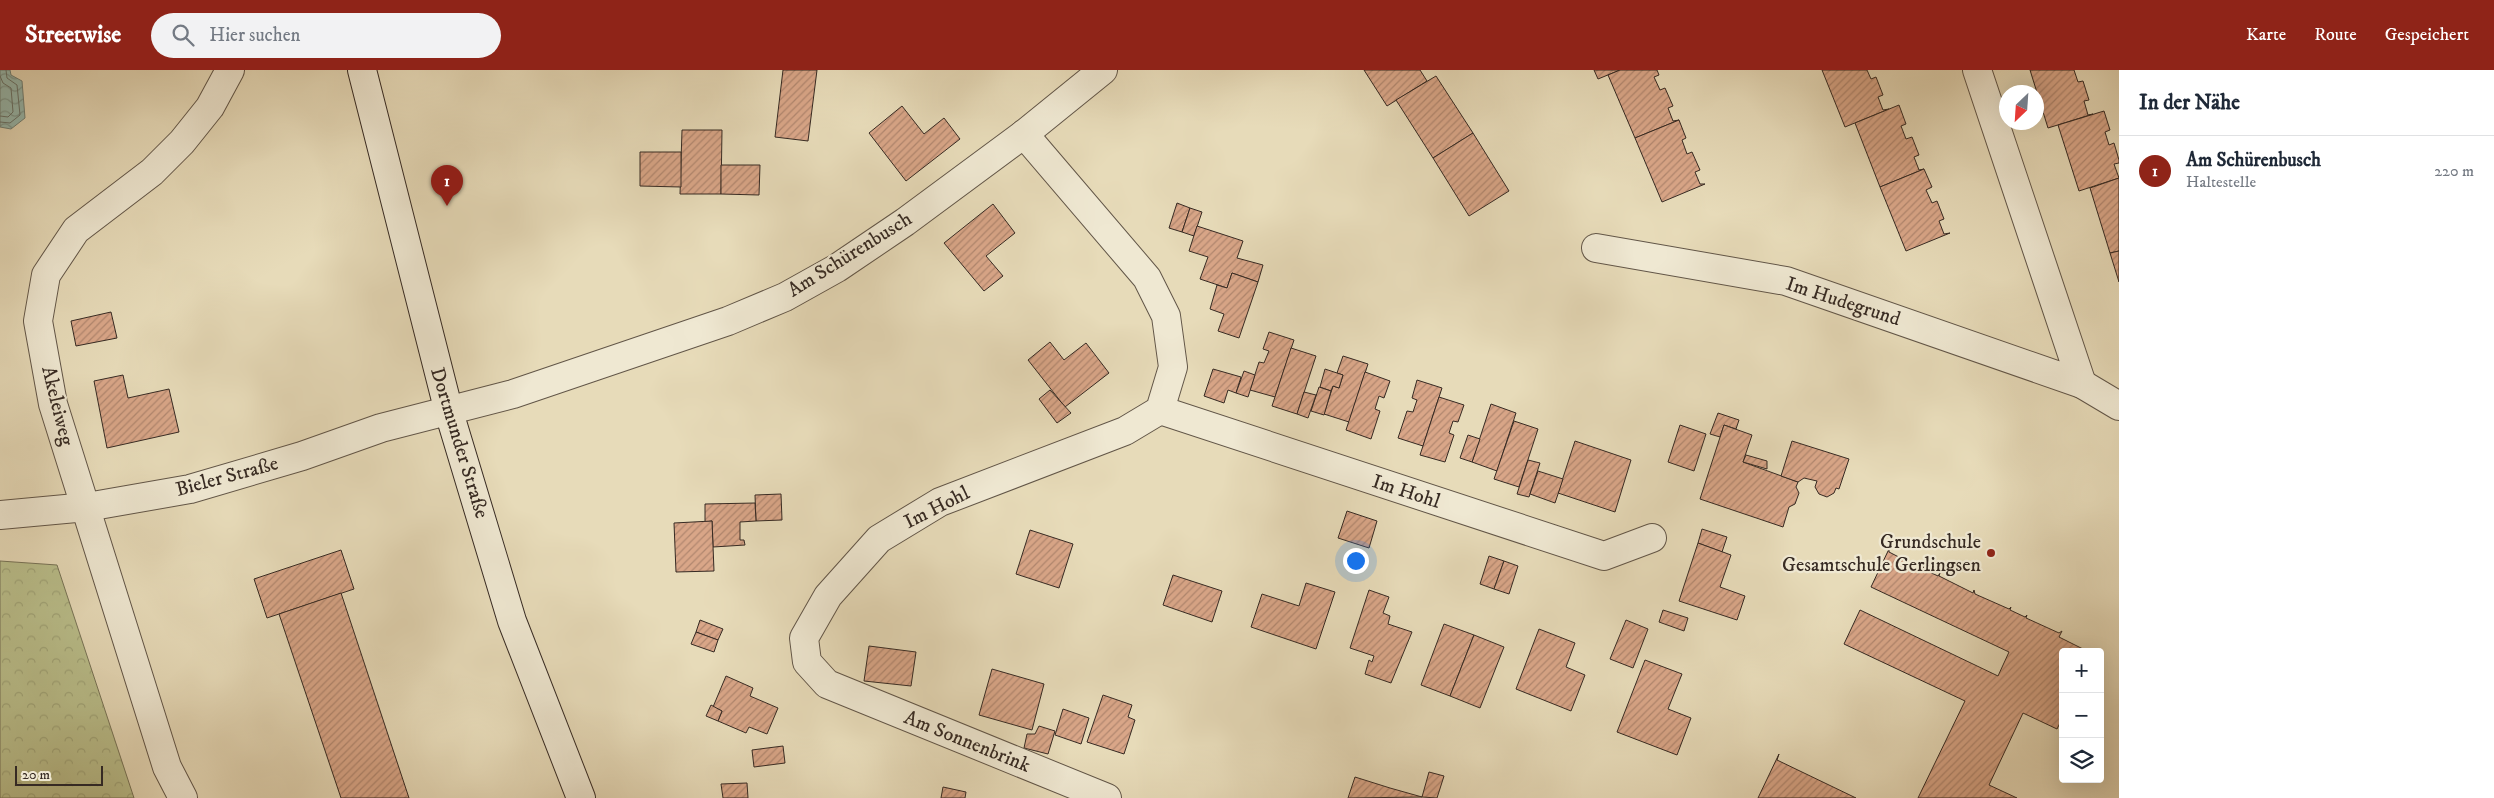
<!DOCTYPE html>
<html lang="de">
<meta charset="utf-8">
<style>
:root{--surface:#fff;--page:#f2f2f3;--text:#1f2937;--muted:#747a83;--line:#e0e1e3;--accent:#8f2418}
body{margin:0;font-family:"IM FELL DW Pica",serif;background:var(--page);color:var(--text)}
.controls{position:absolute;right:15px;bottom:15px;display:grid;overflow:hidden;border-radius:5px;box-shadow:0 5px 20px #0002}
.controls button{width:45px;height:45px;display:grid;place-items:center;padding:0;border:0;border-bottom:1px solid var(--line);background:var(--surface);color:var(--text);font:25px sans-serif}
.compass{position:absolute;left:1999px;top:15px;width:45px;height:45px;border-radius:50%;background:var(--surface);box-shadow:0 5px 20px #0002;rotate:205deg}
.scale{position:absolute;left:15px;bottom:12px;width:88px;box-sizing:border-box;padding-left:5px;border:2px solid #362a23;border-top:0;font-size:14px;line-height:18px;white-space:nowrap;color:#362a23;-webkit-text-stroke:4px #efe8d2;paint-order:stroke}
.you{position:absolute;left:1355px;top:490px;width:18px;height:18px;margin:-12px;border:4px solid #fff;border-radius:50%;background:#1a73e8;box-shadow:0 0 0 8px #1a73e833}
.badge{display:grid;place-items:center;width:32px;height:32px;border-radius:50%;background:var(--accent);color:#fff;font-size:16px;font-weight:700}
.pin{position:absolute;translate:-50% -41px;filter:drop-shadow(0 1px 2px #0008)}
.pin::after{content:'';position:absolute;top:26px;width:18px;height:15px;background:inherit;clip-path:polygon(0 0,100% 0,50% 100%)}
.list{margin:0;padding:0;list-style:none}
h2{display:flex;justify-content:space-between;align-items:center;height:65px;margin:0;padding:0 20px;font-size:21px}
h2 small{font-size:16px;font-weight:400;color:var(--muted)}
.list li{display:grid;grid-template-columns:32px 1fr auto;gap:15px;align-items:center;box-sizing:border-box;height:70px;padding:0 20px;border-top:1px solid var(--line)}
.list b{display:block;font-size:19px;white-space:nowrap}
.list p{margin:0;font-size:16px;white-space:nowrap;color:var(--muted)}
.list em{font-size:16px;font-style:normal;color:var(--muted)}
.icon{flex:none;width:28px;height:28px;fill:none;stroke:currentColor;stroke-width:2;stroke-linecap:round;stroke-linejoin:round}
.map{position:relative;flex:none;width:2119px;height:728px;overflow:hidden}
header{display:flex;align-items:center;gap:30px;box-sizing:border-box;height:70px;padding:0 25px;background:var(--accent);color:#fff}
header strong{font-size:24px}
nav{display:flex;gap:28px;margin-inline-start:auto;font-size:18px}
.search{width:350px;height:45px;background:var(--page);display:flex;align-items:center;gap:12px;box-sizing:border-box;padding:0 18px;border-radius:28px;color:var(--muted);font-size:19px}
main{display:flex}
aside{flex:1;background:var(--surface)}
.map>svg:first-child{display:block}
</style>
<header>
<strong>Streetwise</strong>
<div class="search"><svg class="icon" aria-label="search" viewBox="0 0 24 24"><circle cx="10" cy="10" r="6"/><path d="M15 15l6 6"/></svg>Hier suchen</div>
<nav><a>Karte</a><a>Route</a><a>Gespeichert</a></nav>
</header>
<main>
<div class="map">
<svg width="2119" height="728" viewBox="0 0 2119 728">
<defs>
<pattern id="forest-crowns" width="20" height="18" patternUnits="userSpaceOnUse" patternTransform="scale(1.25)"><rect width="20" height="18" fill="#babf8c"/><path d="M2 6a3 3 0 1 1 6 0M12 15a3 3 0 1 1 6 0" fill="none" stroke="#a0a478"/></pattern>
<pattern id="water-waves" width="16" height="10" patternUnits="userSpaceOnUse" patternTransform="scale(1.25)"><rect width="16" height="10" fill="#97bbb1"/><path d="M0 5q4-4 8 0t8 0" fill="none" stroke="#7c9890"/></pattern>
<pattern id="building-hatch" width="6" height="6" patternUnits="userSpaceOnUse" patternTransform="scale(1.25)"><rect width="6" height="6" fill="#d9a688"/><path d="M-1 1l2-2M0 6l6-6M5 7l2-2" fill="none" stroke="#b1876f"/></pattern>
</defs>
<rect width="100%" height="100%" fill="#e7dbb9"/>
<filter id="stains"><feTurbulence type="fractalNoise" baseFrequency=".004" numOctaves="4"/><feColorMatrix values="0 0 0 0 .2 0 0 0 0 .09 0 0 0 0 .02 0 0 0 .5 -.17"/></filter>
<radialGradient id="worn" r=".72"><stop offset=".6" stop-color="#630" stop-opacity="0"/><stop offset="1" stop-color="#630" stop-opacity=".3"/></radialGradient>
<path fill="url(#forest-crowns)" stroke="#787458" d="M 0,491 L 57,495 L 134,728 L 0,728 Z"/>
<path fill="url(#water-waves)" stroke="#708178" d="M 0,0 L 10,0 L 11,5 L 22,11 L 25,48 L 11,59 L 0,57 Z"/>
<g fill="none" stroke-linecap="round" stroke-linejoin="round">
<g stroke="#66726a" stroke-width="1">
<path d="M 0,6 L 3,13 L 11,18 L 13,42 L 8,47 L 0,46"/>
<path d="M 0,52 L 10,53 L 20,45 L 17,15 L 7,8 L 6,0"/>
</g>
</g>
<g fill="url(#building-hatch)" stroke="#362a23">
<path d="M 783,0 L 817,0 L 808,71 L 775,67 Z"/>
<path d="M 1364,0 L 1420,0 L 1427,11 L 1387,36 Z"/>
<path d="M 1594,0 L 1620,0 L 1598,9 Z"/>
<path d="M 1620,0 L 1657,0 L 1659,5 L 1654,7 L 1660,20 L 1665,18 L 1673,36 L 1668,38 L 1673,51 L 1679,50 L 1635,68 L 1608,5 Z"/>
<path d="M 1822,0 L 1867,0 L 1871,9 L 1876,7 L 1883,25 L 1878,27 L 1883,40 L 1889,39 L 1845,57 Z"/>
<path d="M 2030,0 L 2074,0 L 2078,12 L 2083,11 L 2089,30 L 2084,31 L 2088,45 L 2093,44 L 2048,58 Z"/>
<path d="M 1436,6 L 1473,63 L 1433,88 L 1396,30 Z"/>
<path d="M 1899,35 L 1906,54 L 1901,56 L 1906,69 L 1912,67 L 1919,85 L 1914,87 L 1919,100 L 1924,99 L 1880,117 L 1855,53 Z"/>
<path d="M 902,36 L 924,64 L 944,48 L 960,69 L 906,111 L 869,63 Z"/>
<path d="M 2104,41 L 2110,60 L 2105,62 L 2109,75 L 2114,73 L 2119,90 L 2119,93 L 2114,94 L 2119,108 L 2079,121 L 2058,55 Z"/>
<path d="M 1679,50 L 1686,68 L 1682,70 L 1687,84 L 1692,82 L 1700,100 L 1695,102 L 1700,114 L 1705,114 L 1662,132 L 1635,68 Z"/>
<path d="M 682,60 L 722,60 L 721,124 L 680,124 Z"/>
<path d="M 1473,63 L 1509,121 L 1469,146 L 1433,88 Z"/>
<path d="M 640,82 L 681,82 L 681,117 L 640,116 Z"/>
<path d="M 721,95 L 760,95 L 759,125 L 721,124 Z"/>
<path d="M 1924,99 L 1932,117 L 1926,120 L 1932,133 L 1937,131 L 1944,149 L 1939,151 L 1944,164 L 1950,163 L 1906,181 L 1880,117 Z"/>
<path d="M 2119,108 L 2119,181 L 2110,183 L 2090,118 Z"/>
<path d="M 1177,133 L 1190,138 L 1182,162 L 1169,158 Z"/>
<path d="M 993,134 L 1015,163 L 986,186 L 1003,206 L 984,221 L 944,173 Z"/>
<path d="M 1190,138 L 1202,142 L 1194,166 L 1182,162 Z"/>
<path d="M 1197,156 L 1243,171 L 1237,188 L 1263,195 L 1258,212 L 1232,203 L 1227,218 L 1200,209 L 1208,187 L 1189,181 Z"/>
<path d="M 2119,181 L 2119,212 L 2110,183 Z"/>
<path d="M 1232,203 L 1258,212 L 1239,268 L 1218,261 L 1224,244 L 1210,239 L 1217,215 L 1227,218 Z"/>
<path d="M 111,242 L 117,268 L 76,276 L 71,251 Z"/>
<path d="M 1269,262 L 1294,270 L 1275,327 L 1250,320 L 1259,292 L 1264,293 L 1269,281 L 1263,279 Z"/>
<path d="M 1050,272 L 1064,290 L 1086,273 L 1109,303 L 1065,337 L 1028,290 Z"/>
<path d="M 1291,278 L 1316,286 L 1297,344 L 1272,336 Z"/>
<path d="M 1343,286 L 1368,294 L 1349,352 L 1324,344 L 1333,316 L 1339,318 L 1343,305 L 1337,303 Z"/>
<path d="M 1213,299 L 1241,307 L 1236,323 L 1228,320 L 1224,333 L 1204,326 Z"/>
<path d="M 1325,299 L 1343,305 L 1339,318 L 1333,316 L 1331,321 L 1320,317 Z"/>
<path d="M 1244,301 L 1255,305 L 1248,327 L 1236,323 Z"/>
<path d="M 1365,302 L 1390,311 L 1384,328 L 1379,326 L 1375,339 L 1380,341 L 1371,369 L 1346,360 Z"/>
<path d="M 123,305 L 128,328 L 169,319 L 179,362 L 107,378 L 94,311 Z"/>
<path d="M 1417,310 L 1442,318 L 1423,376 L 1398,368 L 1407,341 L 1413,342 L 1417,330 L 1412,328 Z"/>
<path d="M 1319,317 L 1331,321 L 1324,345 L 1311,341 Z"/>
<path d="M 1050,320 L 1071,343 L 1057,353 L 1039,329 Z"/>
<path d="M 1304,322 L 1316,325 L 1308,348 L 1297,344 Z"/>
<path d="M 1439,327 L 1464,335 L 1458,352 L 1453,351 L 1449,363 L 1454,365 L 1445,392 L 1420,385 Z"/>
<path d="M 1491,334 L 1516,343 L 1497,401 L 1472,392 Z"/>
<path d="M 1718,343 L 1739,350 L 1736,359 L 1724,355 L 1720,367 L 1710,364 Z"/>
<path d="M 1514,351 L 1538,359 L 1519,417 L 1494,409 Z"/>
<path d="M 1680,355 L 1706,364 L 1694,401 L 1668,392 Z"/>
<path d="M 1724,355 L 1752,365 L 1743,392 L 1798,412 L 1796,417 L 1799,423 L 1795,434 L 1789,437 L 1783,457 L 1700,429 Z"/>
<path d="M 1468,365 L 1480,369 L 1472,392 L 1460,388 Z"/>
<path d="M 1575,371 L 1631,390 L 1615,442 L 1558,423 Z"/>
<path d="M 1792,371 L 1849,389 L 1839,419 L 1836,418 L 1834,423 L 1827,427 L 1819,424 L 1815,417 L 1817,411 L 1804,408 L 1798,412 L 1781,406 Z"/>
<path d="M 1746,385 L 1767,391 L 1767,399 L 1743,392 Z"/>
<path d="M 1528,390 L 1540,393 L 1529,427 L 1517,424 Z"/>
<path d="M 1538,401 L 1563,409 L 1555,433 L 1530,424 Z"/>
<path d="M 781,424 L 782,450 L 756,451 L 755,425 Z"/>
<path d="M 755,433 L 756,451 L 740,452 L 740,470 L 744,470 L 745,475 L 713,477 L 712,451 L 705,452 L 705,434 Z"/>
<path d="M 1347,441 L 1377,451 L 1369,478 L 1338,468 Z"/>
<path d="M 712,451 L 714,501 L 676,502 L 674,453 Z"/>
<path d="M 1702,459 L 1727,467 L 1722,482 L 1698,473 Z"/>
<path d="M 1030,460 L 1073,474 L 1059,518 L 1016,504 Z"/>
<path d="M 1698,473 L 1731,485 L 1720,517 L 1745,526 L 1737,550 L 1679,531 Z"/>
<path d="M 1889,479 L 1889,482 L 1922,499 L 1924,495 L 1923,499 L 1938,506 L 1940,503 L 1939,506 L 1973,523 L 1974,520 L 1975,524 L 2009,539 L 2011,537 L 2010,540 L 2025,547 L 2027,545 L 2026,548 L 2059,563 L 2062,561 L 2059,567 L 2089,582 L 2063,582 L 2063,647 L 2057,659 L 2023,643 L 1989,715 L 2017,728 L 1918,728 L 1965,631 L 1844,574 L 1860,540 L 1998,606 L 2009,582 L 1871,517 Z"/>
<path d="M 341,480 L 354,519 L 267,548 L 254,509 Z"/>
<path d="M 1489,486 L 1504,491 L 1494,519 L 1480,514 Z"/>
<path d="M 1504,491 L 1518,496 L 1509,524 L 1494,519 Z"/>
<path d="M 1173,505 L 1222,521 L 1212,552 L 1163,535 Z"/>
<path d="M 1306,513 L 1335,522 L 1316,579 L 1251,557 L 1262,524 L 1299,536 Z"/>
<path d="M 1369,520 L 1389,527 L 1383,543 L 1390,546 L 1388,554 L 1412,562 L 1391,613 L 1365,604 L 1369,590 L 1372,592 L 1374,586 L 1350,578 Z"/>
<path d="M 341,523 L 409,728 L 341,728 L 279,544 Z"/>
<path d="M 1663,540 L 1688,548 L 1684,561 L 1659,552 Z"/>
<path d="M 700,550 L 723,559 L 718,570 L 696,562 Z"/>
<path d="M 1626,550 L 1648,559 L 1633,598 L 1610,589 Z"/>
<path d="M 1444,554 L 1474,565 L 1450,626 L 1421,615 Z"/>
<path d="M 1539,559 L 1575,573 L 1566,597 L 1585,605 L 1571,641 L 1516,619 Z"/>
<path d="M 696,562 L 718,570 L 714,582 L 691,574 Z"/>
<path d="M 1474,565 L 1504,577 L 1480,638 L 1450,626 Z"/>
<path d="M 869,576 L 916,582 L 911,616 L 864,611 Z"/>
<path d="M 1645,590 L 1682,604 L 1668,639 L 1691,648 L 1677,685 L 1617,662 Z"/>
<path d="M 992,599 L 1044,614 L 1032,660 L 979,645 Z"/>
<path d="M 726,606 L 753,618 L 750,626 L 778,638 L 767,664 L 749,657 L 746,663 L 718,651 L 722,641 L 713,637 Z"/>
<path d="M 1103,625 L 1132,635 L 1128,647 L 1135,650 L 1124,684 L 1087,672 Z"/>
<path d="M 711,635 L 722,641 L 718,651 L 706,646 Z"/>
<path d="M 1063,639 L 1089,648 L 1081,674 L 1055,665 Z"/>
<path d="M 1039,656 L 1055,661 L 1048,684 L 1024,678 L 1027,664 L 1035,664 Z"/>
<path d="M 783,676 L 785,693 L 754,697 L 752,680 Z"/>
<path d="M 1779,684 L 1777,690 L 1856,728 L 1758,728 Z"/>
<path d="M 1429,702 L 1444,706 L 1437,728 L 1422,727 Z"/>
<path d="M 1355,707 L 1390,718 L 1422,727 L 1348,728 Z"/>
<path d="M 747,713 L 748,728 L 723,728 L 721,714 Z"/>
<path d="M 943,717 L 966,722 L 965,728 L 941,728 Z"/>
</g>
<g fill="none" stroke-linecap="round" stroke-linejoin="round">
<g stroke="#625648" stroke-width="30">
<g id="minor">
<path d="M 1024,64 L 1147,208 L 1166,246 L 1173,297 L 1160,340 L 1125,361 L 940,432 L 879,469 L 828,526 L 804,568 L 807,592 L 827,614 L 1107,728"/>
<path d="M 1596,178 L 1786,211 L 2082,314 L 1977,0"/>
<path d="M 2082,314 L 2119,336"/>
<path d="M 1160,340 L 1604,486 L 1652,468"/>
<path d="M 0,445 L 87,437 L 190,419 L 302,386 L 381,358 L 513,324 L 728,251 L 785,227 L 837,198 L 905,152 L 1024,64 L 1103,0"/>
<path d="M 183,728 L 167,697 L 53,334 L 38,251 L 46,205 L 76,160 L 152,102 L 182,72 L 210,37 L 230,0"/>
</g>
</g>
<g stroke="#362a23" stroke-width="30">
<path id="secondary" d="M 362,0 L 449,342 L 512,551 L 581,728"/>
</g>
<use href="#minor" stroke="#efe8d2" stroke-width="28"/>
<use href="#secondary" stroke="#efe8d2" stroke-width="28"/>
</g>
<circle fill="#8f2418" stroke="#efe8d2" stroke-width="2" cx="1991" cy="483" r="5"/>
<g text-anchor="middle" dominant-baseline="central" stroke-width="4.5" stroke-linejoin="round" paint-order="stroke">
<g font-size="20" fill="#362a23" stroke="#efe8d2">
<text transform="translate(850 185) rotate(-32)">Am Schürenbusch</text>
<text transform="translate(1843 232) rotate(18)">Im Hudegrund</text>
<text transform="translate(57 336) rotate(76)">Akeleiweg</text>
<text transform="translate(459 373) rotate(73)">Dortmunder Straße</text>
<text transform="translate(227 407) rotate(-15)">Bieler Straße</text>
<text transform="translate(1406 422) rotate(18)">Im Hohl</text>
<text transform="translate(937 438) rotate(-27)">Im Hohl</text>
<text transform="translate(967 672) rotate(22)">Am Sonnenbrink</text>
</g>
<g font-size="20" fill="#362a23" stroke="#efe8d2" text-anchor="end">
<text x="1981" y="472">Grundschule<tspan x="1981" dy="23">Gesamtschule Gerlingsen</tspan></text>
</g>
</g>
<rect width="100%" height="100%" filter="url(#stains)"/>
<rect width="100%" height="100%" fill="url(#worn)"/>
</svg>
<div class="controls">
<button>+</button>
<button>−</button>
<button><svg class="icon" aria-label="layers" viewBox="0 0 24 24"><path d="M12 4l9 5-9 5-9-5zM3 14l9 5 9-5"/></svg></button>
</div>
<svg class="compass" viewBox="-18 -18 36 36"><path d="M0-13l5 13h-10z" fill="#e53935"/><path d="M0 13l5-13h-10z" fill="#747a83"/></svg>
<div class="scale">20 m</div>
<div class="you"></div>
<div class="pin badge" style="left:447px;top:136px">1</div>
</div>
<aside>
<h2>In der Nähe<small></small></h2>
<ul class="list">
<li><span class="badge">1</span><div><b>Am Schürenbusch</b><p>Haltestelle</p></div><em>220 m</em></li>
</ul>
</aside>
</main>
